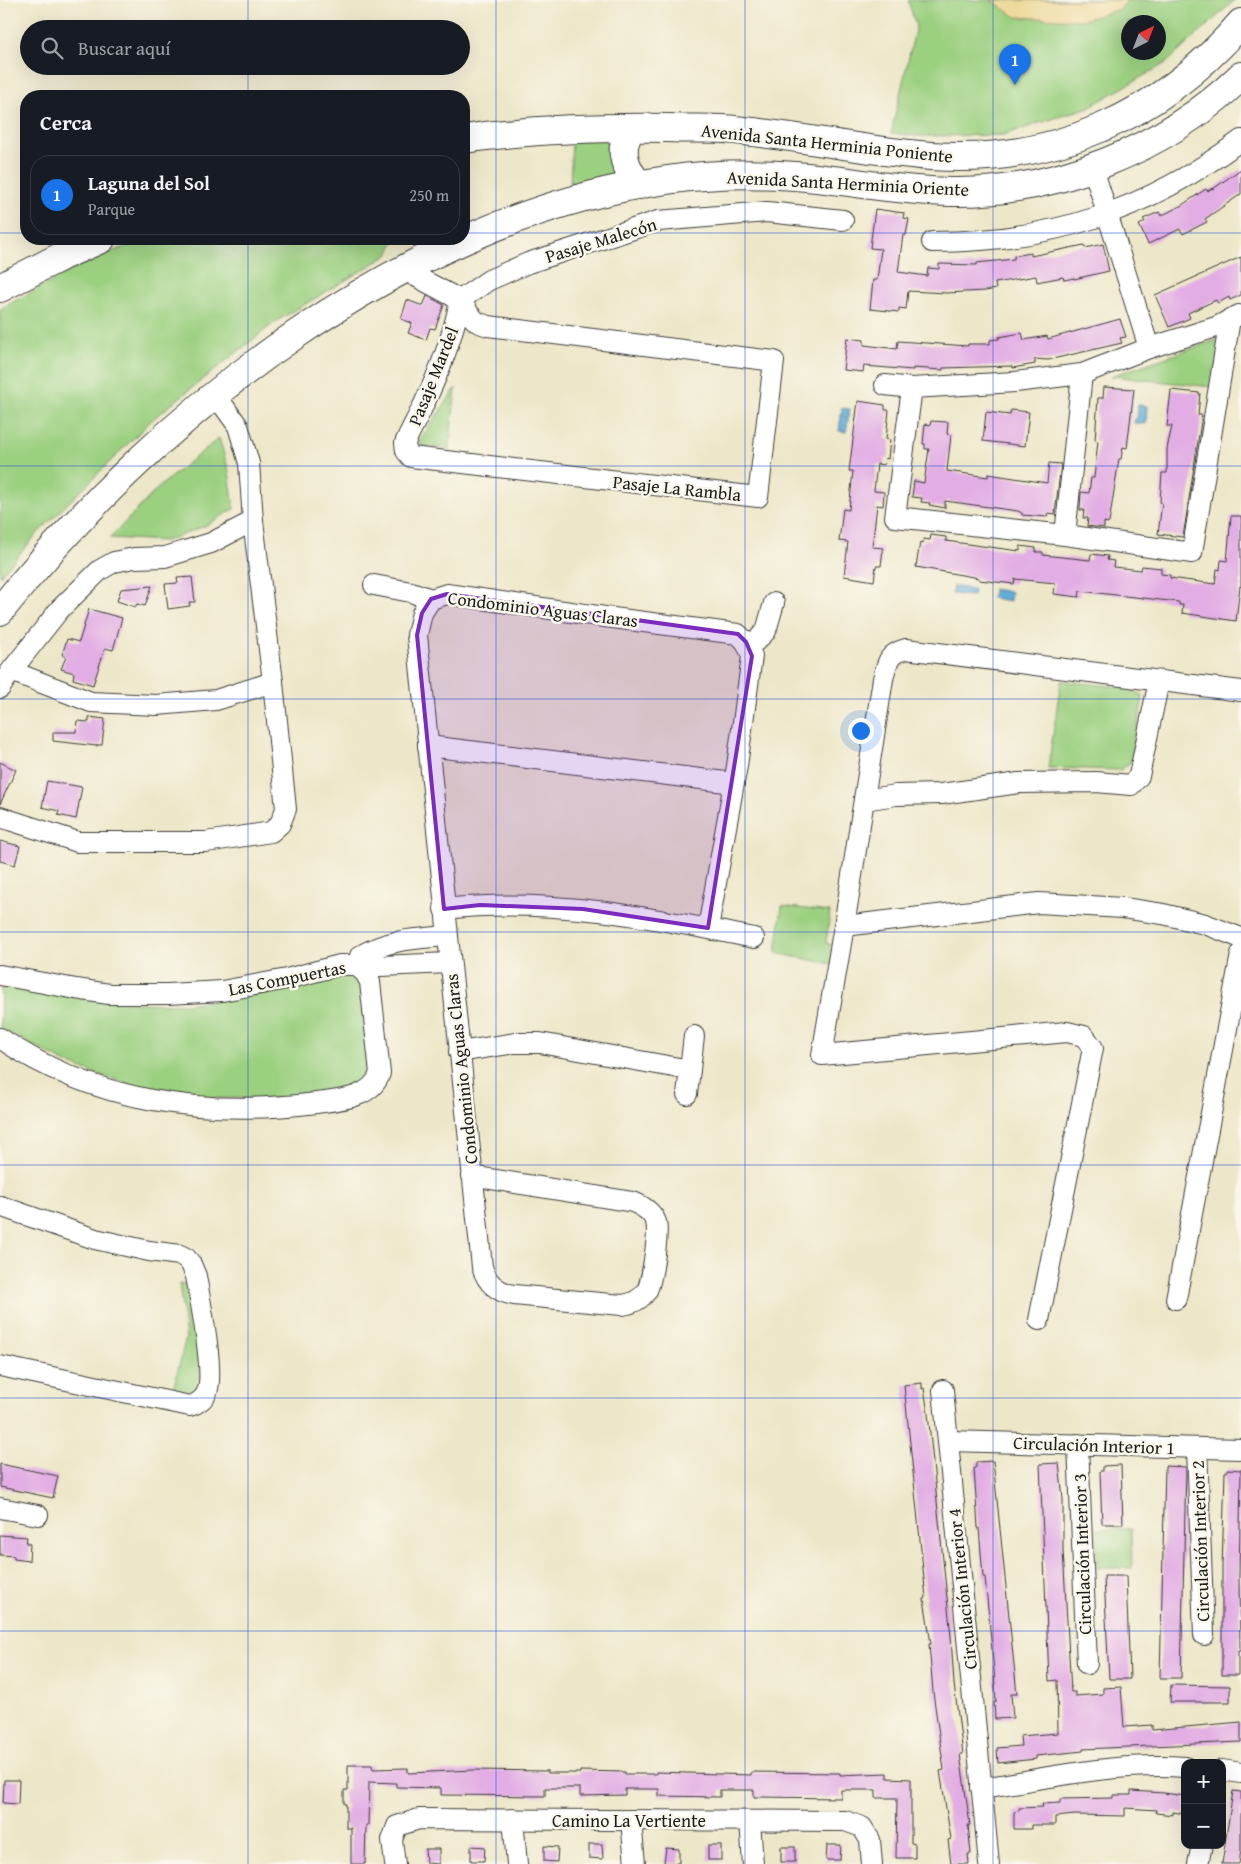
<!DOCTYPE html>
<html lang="es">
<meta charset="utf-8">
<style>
:root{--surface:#171b24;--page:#20242c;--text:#f1f3f6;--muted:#9ea1a6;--line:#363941;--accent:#1a73e8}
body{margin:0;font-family:"Gentium Book Plus",serif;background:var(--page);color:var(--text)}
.controls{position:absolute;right:15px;bottom:15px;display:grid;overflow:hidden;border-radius:10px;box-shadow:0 5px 20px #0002}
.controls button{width:45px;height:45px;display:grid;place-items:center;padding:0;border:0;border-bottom:1px solid var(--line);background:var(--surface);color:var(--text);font:25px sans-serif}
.compass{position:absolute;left:1121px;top:15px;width:45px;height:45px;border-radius:50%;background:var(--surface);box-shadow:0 5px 20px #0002;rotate:42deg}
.you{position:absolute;left:860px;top:730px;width:18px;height:18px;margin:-12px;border:4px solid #fff;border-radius:50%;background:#1a73e8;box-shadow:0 0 0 8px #1a73e833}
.badge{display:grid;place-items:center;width:32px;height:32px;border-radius:50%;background:var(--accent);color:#fff;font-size:16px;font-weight:700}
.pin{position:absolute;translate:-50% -41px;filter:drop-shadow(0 1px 2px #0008)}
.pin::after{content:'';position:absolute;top:26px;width:18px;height:15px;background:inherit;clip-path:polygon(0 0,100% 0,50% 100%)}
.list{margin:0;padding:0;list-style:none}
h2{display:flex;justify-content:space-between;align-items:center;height:65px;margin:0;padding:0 20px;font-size:21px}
h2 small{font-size:16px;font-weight:400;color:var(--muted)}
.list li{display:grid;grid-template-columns:32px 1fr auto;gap:15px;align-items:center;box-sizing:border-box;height:80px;margin:0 10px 10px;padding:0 10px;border:1px solid var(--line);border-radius:20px}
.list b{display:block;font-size:19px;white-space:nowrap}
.list p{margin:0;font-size:16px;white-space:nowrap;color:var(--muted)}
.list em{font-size:16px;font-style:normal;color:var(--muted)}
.icon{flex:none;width:28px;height:28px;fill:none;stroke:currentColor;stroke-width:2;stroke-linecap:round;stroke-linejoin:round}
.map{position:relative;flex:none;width:1241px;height:1864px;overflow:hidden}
.search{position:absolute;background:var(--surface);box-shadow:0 5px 20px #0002;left:20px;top:20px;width:450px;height:55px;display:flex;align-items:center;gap:12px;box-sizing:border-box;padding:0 18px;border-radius:28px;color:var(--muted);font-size:19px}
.panel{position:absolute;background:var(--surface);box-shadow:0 5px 20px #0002;left:20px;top:90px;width:450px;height:155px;border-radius:20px}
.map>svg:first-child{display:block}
</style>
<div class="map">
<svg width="1241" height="1864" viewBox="0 0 1241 1864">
<rect width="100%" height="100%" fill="#fbf7ec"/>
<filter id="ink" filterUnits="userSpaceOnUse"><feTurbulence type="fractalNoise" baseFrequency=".02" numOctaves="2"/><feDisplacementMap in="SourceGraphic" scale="10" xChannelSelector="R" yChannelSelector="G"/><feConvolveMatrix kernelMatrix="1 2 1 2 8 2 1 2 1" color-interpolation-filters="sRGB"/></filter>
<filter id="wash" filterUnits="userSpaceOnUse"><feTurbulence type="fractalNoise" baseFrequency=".0096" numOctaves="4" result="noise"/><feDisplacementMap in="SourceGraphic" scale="20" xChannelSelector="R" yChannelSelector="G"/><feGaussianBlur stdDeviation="1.12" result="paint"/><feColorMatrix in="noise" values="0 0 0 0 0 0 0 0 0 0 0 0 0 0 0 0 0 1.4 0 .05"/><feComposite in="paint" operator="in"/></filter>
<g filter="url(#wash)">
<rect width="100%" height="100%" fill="#ede7c9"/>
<g fill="#9cd081" stroke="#5c764e" fill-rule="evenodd">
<path d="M 908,0 L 1235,0 L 1166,63 L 1089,107 L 1003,135 L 917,136 L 891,133 L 916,26 ZM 1128,22 L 1158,22 L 1158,52 L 1128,52 Z"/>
<path d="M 611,136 L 615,175 L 570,189 L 572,137 Z"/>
<path d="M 148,239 L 395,239 L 388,255 L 275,322 L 154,418 L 38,533 L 0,576 L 0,309 L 96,257 Z"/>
<path d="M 1223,338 L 1212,387 L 1111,376 Z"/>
<path d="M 456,388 L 449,449 L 421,446 L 421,438 Z"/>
<path d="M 219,438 L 229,471 L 234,509 L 205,526 L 166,541 L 110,538 L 160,486 Z"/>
<path d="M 1061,681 L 1132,688 L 1143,697 L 1131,762 L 1120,770 L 1048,768 Z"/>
<path d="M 782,906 L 830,912 L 826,943 L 844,949 L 841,966 L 776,953 Z"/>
<path d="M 350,972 L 360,979 L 371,1071 L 361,1085 L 285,1099 L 205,1098 L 149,1090 L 90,1072 L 64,1062 L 0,1028 L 1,986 L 136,1003 L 185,1004 L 243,997 L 321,981 Z"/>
<path d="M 179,1284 L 189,1284 L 202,1380 L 197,1389 L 188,1396 L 172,1394 L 186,1337 Z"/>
<path d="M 1097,1529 L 1131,1529 L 1132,1568 L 1097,1568 Z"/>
</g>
<path fill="#eeda9e" stroke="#857b5d" d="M 991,0 L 1128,0 L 1120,9 L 1082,20 L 1016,17 Z"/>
<g fill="#5dacd7" stroke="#3c647a">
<path d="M 1138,405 L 1147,406 L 1146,424 L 1134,423 L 1135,418 L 1137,418 Z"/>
<path d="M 842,408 L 850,409 L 846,432 L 839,431 Z"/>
<path d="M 953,586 L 974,589 L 973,596 L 952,594 Z"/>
<path d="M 993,589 L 1011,592 L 1010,601 L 992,598 Z"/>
</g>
<g id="blocks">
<g fill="#e2ade4">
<path d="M 1241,169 L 1241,194 L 1205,219 L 1207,222 L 1183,234 L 1180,229 L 1148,244 L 1139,225 L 1145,222 L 1143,219 L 1159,212 L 1161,216 L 1182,205 L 1206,189 L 1208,191 L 1212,188 L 1213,189 Z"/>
<path d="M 875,209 L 904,213 L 903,218 L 909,219 L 906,235 L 903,235 L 898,272 L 927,276 L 928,268 L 939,269 L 939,264 L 977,265 L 977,263 L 1014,259 L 1014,256 L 1031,253 L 1031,256 L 1084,245 L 1085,248 L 1103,244 L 1109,271 L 1074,279 L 1074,278 L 1064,280 L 1063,277 L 1037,282 L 1036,276 L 995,283 L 996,289 L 985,291 L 946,293 L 908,291 L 906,309 L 899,308 L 899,312 L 870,309 L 873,280 L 877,280 L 881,249 L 870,248 Z"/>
<path d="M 1241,257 L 1241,295 L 1230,300 L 1229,297 L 1218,303 L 1216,300 L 1188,313 L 1190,318 L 1169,327 L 1155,295 Z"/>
<path d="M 427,296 L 444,305 L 435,329 L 430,328 L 426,340 L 408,333 L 412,323 L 401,319 L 407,300 L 423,306 Z"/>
<path d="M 1120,319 L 1126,337 L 1120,338 L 1122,343 L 1048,360 L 1035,359 L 1035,364 L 1013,368 L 1012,366 L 943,368 L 943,370 L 913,368 L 913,370 L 864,366 L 863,372 L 843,370 L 847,338 L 864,340 L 864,345 L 897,349 L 898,341 L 968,346 L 968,344 L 990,344 L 990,340 L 999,339 L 999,337 L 1022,333 L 1024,340 L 1047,336 L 1048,339 Z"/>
<path d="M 1104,387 L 1134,389 L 1127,448 L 1123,447 L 1121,459 L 1119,459 L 1109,523 L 1104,522 L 1104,528 L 1087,526 L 1088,518 L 1083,518 L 1084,510 L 1080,510 L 1081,492 L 1089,493 L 1091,478 L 1094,478 L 1098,441 L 1095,440 L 1098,398 L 1103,398 Z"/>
<path d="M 1171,390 L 1200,393 L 1198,415 L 1202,415 L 1201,422 L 1183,537 L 1158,534 L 1162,503 L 1160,502 L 1162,473 L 1167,473 L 1167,449 L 1172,426 L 1167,426 Z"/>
<path d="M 858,401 L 885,405 L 885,410 L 889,410 L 886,439 L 890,440 L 888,459 L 885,458 L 884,465 L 877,464 L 874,491 L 884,492 L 883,506 L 877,505 L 872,547 L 883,548 L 881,566 L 876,566 L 874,581 L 844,576 L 848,542 L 839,541 L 843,509 L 849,510 L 853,471 L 849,471 Z"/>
<path d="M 1011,410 L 1029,412 L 1025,446 L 983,441 L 986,412 L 1010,415 Z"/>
<path d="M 931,421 L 948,422 L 947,434 L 951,435 L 947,471 L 988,477 L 988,474 L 1047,483 L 1049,463 L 1061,464 L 1055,514 L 1048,513 L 1047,517 L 1022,515 L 1022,513 L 1018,511 L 945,501 L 945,508 L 929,505 L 930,503 L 921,502 L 922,498 L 912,497 L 914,481 L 924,483 L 929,449 L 925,449 L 925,444 L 923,444 L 925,424 L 930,425 Z"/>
<path d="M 1231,516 L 1241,516 L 1241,587 L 1240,586 L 1236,621 L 1182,613 L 1183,605 L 1179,605 L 1179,602 L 1080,591 L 1079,597 L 1054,594 L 1055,583 L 1015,579 L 1014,584 L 979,580 L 979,578 L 916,567 L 920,542 L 923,543 L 924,539 L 930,540 L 931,535 L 946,537 L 946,541 L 982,546 L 1020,551 L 1020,546 L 1036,548 L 1036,552 L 1043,552 L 1043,555 L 1090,560 L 1091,554 L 1108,556 L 1107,560 L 1114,561 L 1113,567 L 1141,570 L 1142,566 L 1161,568 L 1161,574 L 1170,575 L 1170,578 L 1215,584 L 1217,569 L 1220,570 L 1221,560 L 1227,561 Z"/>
<path d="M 192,577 L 195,602 L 189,602 L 190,606 L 168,609 L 165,584 L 178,583 L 177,578 Z"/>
<path d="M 152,586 L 145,606 L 137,604 L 135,607 L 117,601 L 121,589 Z"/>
<path d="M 89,609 L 122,618 L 113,650 L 105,648 L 93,685 L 73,679 L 74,673 L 61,669 L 66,657 L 62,655 L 67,639 L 79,642 Z"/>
<path d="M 89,717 L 105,719 L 102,745 L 97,745 L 97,746 L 53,741 L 53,732 L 76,732 L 77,721 L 89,722 Z"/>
<path d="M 0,762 L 16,770 L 0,804 Z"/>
<path d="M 47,781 L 82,787 L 76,819 L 58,815 L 59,811 L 42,807 Z"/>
<path d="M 0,841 L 20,846 L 15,865 L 0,861 Z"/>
<path d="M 922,1383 L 922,1389 L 924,1388 L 928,1414 L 951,1637 L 954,1684 L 963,1754 L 960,1754 L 970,1825 L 968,1825 L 971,1854 L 968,1854 L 969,1864 L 951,1864 L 948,1840 L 951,1839 L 940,1771 L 944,1770 L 933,1692 L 929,1644 L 931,1644 L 924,1599 L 926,1598 L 904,1385 Z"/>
<path d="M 993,1461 L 1017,1694 L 1011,1694 L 1013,1718 L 995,1719 L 994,1702 L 996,1702 L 994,1671 L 985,1577 L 983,1577 L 979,1528 L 978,1528 L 974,1468 L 976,1467 L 976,1462 Z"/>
<path d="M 1059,1463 L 1063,1499 L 1063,1550 L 1071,1692 L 1075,1692 L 1075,1696 L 1103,1694 L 1103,1688 L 1121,1687 L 1124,1727 L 1152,1725 L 1152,1730 L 1241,1722 L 1241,1742 L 1083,1749 L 1083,1751 L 1036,1756 L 1036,1759 L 998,1763 L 997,1748 L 1021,1746 L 1020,1736 L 1058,1733 L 1057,1680 L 1049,1681 L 1048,1655 L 1040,1464 Z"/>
<path d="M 0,1464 L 58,1476 L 53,1498 L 0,1487 Z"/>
<path d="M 1121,1465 L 1123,1524 L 1102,1524 L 1100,1471 L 1103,1471 L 1103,1466 Z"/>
<path d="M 1165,1466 L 1186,1467 L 1181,1678 L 1160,1678 Z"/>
<path d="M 1227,1469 L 1241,1470 L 1239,1578 L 1240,1651 L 1238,1651 L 1238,1675 L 1222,1675 L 1222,1568 L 1225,1472 L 1227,1472 Z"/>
<path d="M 0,1535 L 27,1537 L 26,1543 L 30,1544 L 29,1561 L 14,1559 L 14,1556 L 0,1555 Z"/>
<path d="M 1104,1576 L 1126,1576 L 1130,1679 L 1109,1679 Z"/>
<path d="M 1171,1685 L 1230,1686 L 1230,1702 L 1170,1702 Z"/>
<path d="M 348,1765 L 372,1765 L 373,1769 L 408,1768 L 408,1773 L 473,1770 L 548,1771 L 548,1773 L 580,1773 L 580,1771 L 625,1772 L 625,1774 L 656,1774 L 656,1772 L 751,1775 L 751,1772 L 840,1773 L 840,1775 L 887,1773 L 887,1778 L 911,1779 L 911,1843 L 915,1844 L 915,1858 L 896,1858 L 897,1798 L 876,1798 L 876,1790 L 841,1790 L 841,1798 L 754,1797 L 754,1790 L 720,1790 L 720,1797 L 659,1796 L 659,1789 L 625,1789 L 625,1795 L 580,1796 L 580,1788 L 545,1788 L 545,1796 L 441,1795 L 441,1788 L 396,1787 L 396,1783 L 369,1782 L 368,1825 L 366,1825 L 365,1864 L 351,1864 L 351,1828 L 346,1828 L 346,1804 L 344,1804 L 344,1790 L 348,1790 Z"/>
<path d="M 4,1780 L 19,1780 L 18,1804 L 3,1803 Z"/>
<path d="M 1131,1791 L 1164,1793 L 1185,1796 L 1185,1814 L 1173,1812 L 1173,1815 L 1156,1813 L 1157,1810 L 1125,1808 L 1125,1816 L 1075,1815 L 1055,1817 L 1055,1825 L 1031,1825 L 1031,1829 L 1014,1829 L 1014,1812 L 1019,1811 L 1019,1808 L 1043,1807 L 1042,1804 L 1060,1803 L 1060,1799 L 1113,1798 L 1113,1795 L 1131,1795 Z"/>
<path d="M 1233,1791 L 1241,1792 L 1241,1850 L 1239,1864 L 1222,1864 Z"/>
<path d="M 589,1844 L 602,1844 L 603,1859 L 589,1858 Z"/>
<rect x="708" y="1845" width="13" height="15"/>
<path d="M 827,1845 L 841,1845 L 840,1860 L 826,1860 Z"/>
<path d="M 471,1846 L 485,1847 L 484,1861 L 471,1861 Z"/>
<path d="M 544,1846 L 558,1847 L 557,1862 L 544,1861 Z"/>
<rect x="781" y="1847" width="14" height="15"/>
<path d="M 666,1848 L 679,1849 L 679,1863 L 664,1863 Z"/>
<path d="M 425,1849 L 439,1849 L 439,1864 L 426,1863 Z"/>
</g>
</g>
</g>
<g filter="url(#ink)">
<use href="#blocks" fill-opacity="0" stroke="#3b3a36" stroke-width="1"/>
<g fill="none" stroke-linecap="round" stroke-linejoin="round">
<g stroke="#3b3a36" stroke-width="22">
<g id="street">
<path d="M 1093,168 L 1149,348"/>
<path d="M 932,242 C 1050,242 1147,211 1241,140"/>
<path d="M 404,270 L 460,300 L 470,315 L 477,322 L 488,326 L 774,361 L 758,497 L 411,457 L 406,451 L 405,443 C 410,431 417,419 422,408 C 439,373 453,338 460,300"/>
<path d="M 460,300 L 489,280 L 528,263 L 658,221 L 767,212 L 843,220"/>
<path d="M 885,385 L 912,388 L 1015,382 L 1082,374 L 1149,348 L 1216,327 L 1239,315"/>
<path d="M 912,388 L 895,517 L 1065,535 L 1192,553 L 1230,319"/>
<path d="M 1065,535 L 1082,374"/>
<path d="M 374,585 L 411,592 L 431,599"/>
<path d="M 746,642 L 756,641 L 766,631 L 774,603"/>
<path d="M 11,671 L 60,609 L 100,570 L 114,562 L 134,558 L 165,557 L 211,543 L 253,521"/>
<path d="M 0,688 L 11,671 L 91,702 L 156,705 L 216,700 L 273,682"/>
<path d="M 428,746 L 734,783"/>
<path d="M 864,800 L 896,795 L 941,794 L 1019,783 L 1096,782 L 1131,785 L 1139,776 L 1159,681"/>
<path d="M 0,817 L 78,842 L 206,842 L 271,832 L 280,824 L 286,809 L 273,682 L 253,521 L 249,463 L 238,426 L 215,394"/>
<path d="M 444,909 C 548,897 652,917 754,938"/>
<path d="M 844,926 L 1039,903 L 1123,908 L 1163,914 L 1205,924 L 1241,938"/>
<path d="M 447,936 C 416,939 387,939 360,956 L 358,967 L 449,963"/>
<path d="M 0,975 L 76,989 L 109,994 L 168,994 L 222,991 L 287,979 L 340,965 L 356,965 L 365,973 L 370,982 L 380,1073 C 372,1099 338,1100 316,1103 C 206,1117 92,1102 0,1038"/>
<path d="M 459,1052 L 515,1043 L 540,1043 L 690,1070"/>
<path d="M 687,1094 L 694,1036"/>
<path d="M 472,1176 L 633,1202 C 643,1206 652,1212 656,1222 C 659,1232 652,1284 646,1292 C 640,1300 631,1304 622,1305 L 514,1295 C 497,1292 487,1283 482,1267 C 459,1057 438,846 417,635 L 422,613 L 431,599 L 447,594 L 605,617 L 738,634 L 746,642 L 752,656 L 737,766 L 708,928"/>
<path d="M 0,1206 L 95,1239 L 149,1251 L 180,1255 L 186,1258 L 191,1264 L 196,1276 C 200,1299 215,1373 207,1392 C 204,1399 197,1404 190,1406 L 0,1366"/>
<path d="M 1176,1299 L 1241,954"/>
<path d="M 1039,1320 L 1093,1048 L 1084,1036 L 1067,1032 L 822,1055 L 844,926 L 883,679 C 887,663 888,653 906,649 L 1241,691"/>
<path d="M 943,1390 L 989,1864"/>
<path d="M 948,1441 L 1241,1449"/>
<path d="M 1078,1444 L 1087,1664"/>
<path d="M 1197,1448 L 1204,1635"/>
<path d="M 0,1508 L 38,1515"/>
<path d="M 1222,1770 L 1241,1773"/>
<path d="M 981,1788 C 1048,1778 1117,1762 1185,1767"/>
<path d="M 513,1819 L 517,1864"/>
<path d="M 631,1820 L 635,1864"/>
<path d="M 750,1821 L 753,1864"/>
<path d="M 395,1864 L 392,1840 L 397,1826 L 419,1819 L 845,1821 L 862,1827 L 870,1840 L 872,1864"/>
<path d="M 1198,1864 L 1202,1845"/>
</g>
</g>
<g stroke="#3b3a36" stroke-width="30">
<g id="secondary">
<path d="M 632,128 C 617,148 624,167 639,185"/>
<path d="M 464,139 C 532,129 600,127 669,128 C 687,129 705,128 723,129 C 793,134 861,151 931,156 C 1053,165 1162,115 1241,23"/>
<path d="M 0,288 L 62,256 L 101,239"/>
<path d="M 0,611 C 159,411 408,217 667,180 C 709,174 753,173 795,176 C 847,180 898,191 951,192 C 1055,194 1167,148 1241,76"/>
</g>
</g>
<use href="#street" stroke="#fff" stroke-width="20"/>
<use href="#secondary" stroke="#fff" stroke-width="28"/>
</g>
</g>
<path fill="#7b2cbf" fill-opacity="0.2" stroke="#7b2cbf" stroke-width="4" stroke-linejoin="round" d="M 447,594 L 738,634 L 746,642 L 752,656 L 708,928 L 583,909 L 480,905 L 444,909 L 417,635 L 422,613 L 431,599 Z"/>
<path fill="none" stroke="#1d4ed8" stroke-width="1" stroke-opacity="0.55" d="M 248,0 L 248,29M 496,0 L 496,1864M 745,0 L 745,1864M 993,0 L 993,1864M 248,66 L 248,96M 0,233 L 26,233M 464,233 L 1241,233M 248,239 L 248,1864M 0,466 L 1241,466M 0,699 L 1241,699M 0,932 L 1241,932M 0,1165 L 1241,1165M 0,1398 L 1241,1398M 0,1631 L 1241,1631"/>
<g text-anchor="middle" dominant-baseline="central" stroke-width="5" stroke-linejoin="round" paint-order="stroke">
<g font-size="18" fill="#1c1c1c" stroke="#fbf7ec">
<text transform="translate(827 143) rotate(6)">Avenida Santa Herminia Poniente</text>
<text transform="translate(848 183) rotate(3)">Avenida Santa Herminia Oriente</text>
<text transform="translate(601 240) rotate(-17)">Pasaje Malecón</text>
<text transform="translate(433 376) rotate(-68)">Pasaje Mardel</text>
<text transform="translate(677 488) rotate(6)">Pasaje La Rambla</text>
<text transform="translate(543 609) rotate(7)">Condominio Aguas Claras</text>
<text transform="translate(287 978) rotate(-11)">Las Compuertas</text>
<text transform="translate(461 1069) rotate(-96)">Condominio Aguas Claras</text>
<text transform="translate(1094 1445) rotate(2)">Circulación Interior 1</text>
<text transform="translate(1200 1541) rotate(-92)">Circulación Interior 2</text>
<text transform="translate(1082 1554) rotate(-92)">Circulación Interior 3</text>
<text transform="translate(962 1589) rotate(-96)">Circulación Interior 4</text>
<text x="629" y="1820">Camino La Vertiente</text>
</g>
</g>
</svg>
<div class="controls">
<button>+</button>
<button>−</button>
</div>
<svg class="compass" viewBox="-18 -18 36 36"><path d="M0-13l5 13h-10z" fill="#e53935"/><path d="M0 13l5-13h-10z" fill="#9ea1a6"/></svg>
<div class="you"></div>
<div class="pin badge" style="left:1015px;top:85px">1</div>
<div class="search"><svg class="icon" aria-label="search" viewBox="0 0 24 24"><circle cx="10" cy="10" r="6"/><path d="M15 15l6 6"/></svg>Buscar aquí</div>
<section class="panel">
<h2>Cerca<small></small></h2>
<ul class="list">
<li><span class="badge">1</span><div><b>Laguna del Sol</b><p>Parque</p></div><em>250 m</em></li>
</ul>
</section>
</div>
